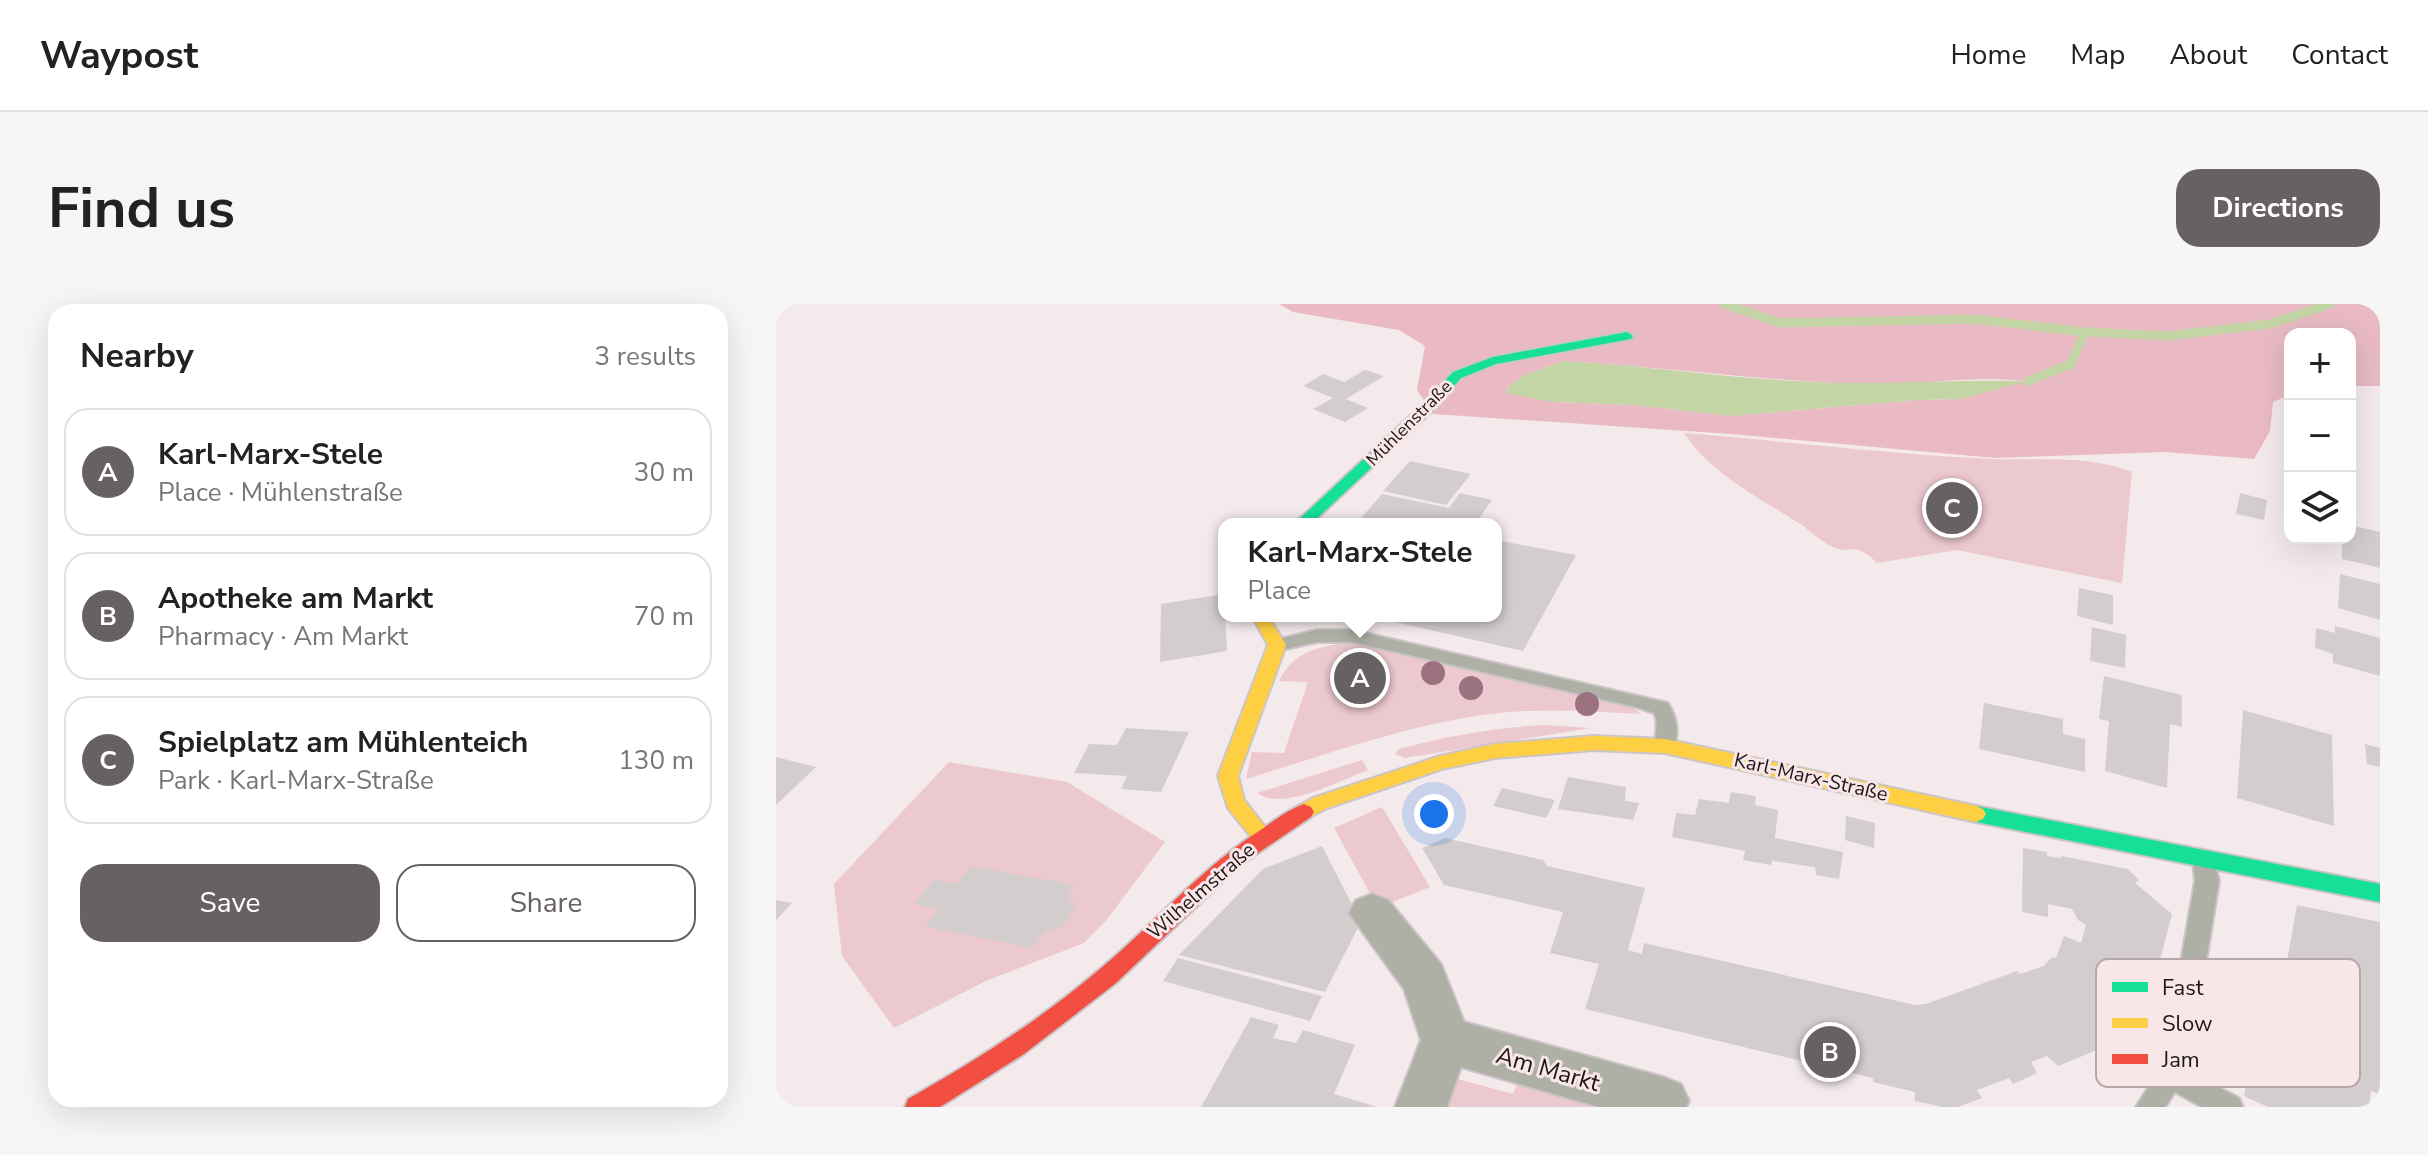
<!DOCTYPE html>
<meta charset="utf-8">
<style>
:root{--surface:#fff;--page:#f6f6f6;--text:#222;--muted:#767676;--line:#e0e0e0;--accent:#686162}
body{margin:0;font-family:"Nunito Sans",sans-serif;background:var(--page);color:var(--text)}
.controls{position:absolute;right:24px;top:24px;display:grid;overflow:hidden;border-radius:16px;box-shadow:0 8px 32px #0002}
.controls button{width:72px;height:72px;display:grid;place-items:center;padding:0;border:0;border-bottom:2px solid var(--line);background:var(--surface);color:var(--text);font:40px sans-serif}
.you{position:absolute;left:658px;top:510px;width:28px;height:28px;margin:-20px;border:6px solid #fff;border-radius:50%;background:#1a73e8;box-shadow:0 0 0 12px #1a73e833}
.badge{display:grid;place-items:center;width:52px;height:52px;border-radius:50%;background:var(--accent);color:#fff;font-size:26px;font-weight:700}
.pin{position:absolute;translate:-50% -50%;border:4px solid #fff;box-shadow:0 2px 8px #0006}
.popup{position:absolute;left:442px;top:214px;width:284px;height:104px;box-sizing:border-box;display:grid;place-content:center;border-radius:16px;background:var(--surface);filter:drop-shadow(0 2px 6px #0005);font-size:26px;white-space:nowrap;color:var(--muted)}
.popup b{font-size:30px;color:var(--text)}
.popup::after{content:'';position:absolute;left:50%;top:100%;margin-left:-16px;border:16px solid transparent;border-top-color:var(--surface)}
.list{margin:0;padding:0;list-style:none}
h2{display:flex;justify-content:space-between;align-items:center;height:104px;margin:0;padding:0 32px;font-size:34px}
h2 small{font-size:26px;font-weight:400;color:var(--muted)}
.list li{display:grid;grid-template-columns:52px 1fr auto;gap:24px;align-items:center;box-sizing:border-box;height:128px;margin:0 16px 16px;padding:0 16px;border:2px solid var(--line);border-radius:24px}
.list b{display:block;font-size:30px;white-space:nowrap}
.list p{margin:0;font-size:26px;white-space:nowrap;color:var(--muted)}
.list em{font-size:26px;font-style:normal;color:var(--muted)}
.actions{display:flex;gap:16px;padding:24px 32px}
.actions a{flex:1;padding:18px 0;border:2px solid var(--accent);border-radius:24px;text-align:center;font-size:28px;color:var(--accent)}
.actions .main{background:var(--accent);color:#fff}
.icon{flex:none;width:44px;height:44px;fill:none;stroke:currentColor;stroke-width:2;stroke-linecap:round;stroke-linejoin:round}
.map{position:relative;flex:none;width:1604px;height:803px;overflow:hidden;border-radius:24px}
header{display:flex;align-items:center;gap:48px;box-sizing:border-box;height:112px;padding:0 40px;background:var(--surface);border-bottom:2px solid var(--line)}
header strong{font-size:38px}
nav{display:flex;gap:44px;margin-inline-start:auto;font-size:28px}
.intro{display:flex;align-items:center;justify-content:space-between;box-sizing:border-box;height:192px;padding:0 48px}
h1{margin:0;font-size:56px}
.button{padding:20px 36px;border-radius:24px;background:var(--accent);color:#fff;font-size:28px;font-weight:700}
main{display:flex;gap:48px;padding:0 48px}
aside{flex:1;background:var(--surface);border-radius:24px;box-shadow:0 8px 32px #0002}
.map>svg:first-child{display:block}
</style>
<header>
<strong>Waypost</strong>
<nav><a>Home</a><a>Map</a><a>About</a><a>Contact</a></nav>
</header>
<div class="intro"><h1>Find us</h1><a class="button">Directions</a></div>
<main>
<aside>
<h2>Nearby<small>3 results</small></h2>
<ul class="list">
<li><span class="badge">A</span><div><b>Karl-Marx-Stele</b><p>Place · Mühlenstraße</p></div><em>30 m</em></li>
<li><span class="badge">B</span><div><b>Apotheke am Markt</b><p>Pharmacy · Am Markt</p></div><em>70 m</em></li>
<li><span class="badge">C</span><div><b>Spielplatz am Mühlenteich</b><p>Park · Karl-Marx-Straße</p></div><em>130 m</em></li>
</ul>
<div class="actions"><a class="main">Save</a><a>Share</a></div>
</aside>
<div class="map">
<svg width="1604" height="803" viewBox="0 0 1604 803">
<rect width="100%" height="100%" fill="#f4eaec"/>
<g fill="#ecc8cf">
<path d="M 908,129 C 1011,137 1115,151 1218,155 C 1265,157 1310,150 1356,168 L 1346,279 L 1181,246 L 1101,259 C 1076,235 1077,252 1057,243 C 1046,238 1035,228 1026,221 C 984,194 936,171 908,129 Z"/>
<path d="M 568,339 L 584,340 L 843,399 L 856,403 L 865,410 C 810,407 755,403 700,412 C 622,424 546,452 470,475 L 476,448 L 508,449 L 532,378 L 503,377 C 516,350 539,343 568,339 Z"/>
<path d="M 770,421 L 815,424 L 629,454 L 619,450 L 623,445 C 671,432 720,423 770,421 Z"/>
<path d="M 586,456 L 592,466 C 565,476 506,508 481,489 Z"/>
<path d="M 173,458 L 291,478 L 389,538 L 329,618 L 308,639 L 210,677 L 118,724 L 66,652 L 58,580 Z"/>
<path d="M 606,503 L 654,583 L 602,604 L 558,524 Z"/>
<path d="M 747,764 L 847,803 L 655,803 L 667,771 L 737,790 Z"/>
</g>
<path fill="#e9bac4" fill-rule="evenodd" d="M 503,0 L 1604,0 L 1604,82 L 1574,82 L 1574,30 L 1514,30 L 1514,91 L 1497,98 L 1494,127 L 1478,155 L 1389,148 L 1219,154 L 955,130 L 657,110 L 641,86 L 649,42 L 623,26 L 517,8 ZM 788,57 C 887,63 986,77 1085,80 C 1140,82 1194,71 1249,77 L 1185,95 L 1141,96 L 955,112 L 857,101 L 778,98 L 730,88 L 732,82 L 751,70 Z"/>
<path fill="#c3d4a5" d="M 788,57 C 865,61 942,73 1020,77 C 1098,82 1175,75 1252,77 L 1185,95 L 1141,96 L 955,112 L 857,101 L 778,98 L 730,89 L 732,82 L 751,70 Z"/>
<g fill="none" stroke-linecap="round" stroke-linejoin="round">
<g stroke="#c3d4a5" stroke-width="9">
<path d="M 948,0 L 1004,19 L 1197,15 L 1309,28 L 1392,32 L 1494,20 L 1554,0"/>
<path d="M 1252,77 L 1295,60 L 1309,28"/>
</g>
</g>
<g fill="#d4cdce">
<path d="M 589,66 L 608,72 L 570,95 L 592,104 L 569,118 L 537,105 L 557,94 L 527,82 L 547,70 L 568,78 Z"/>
<path d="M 634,157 L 695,170 L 670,201 L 607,187 Z"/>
<path d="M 684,189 L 716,196 L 699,220 L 581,219 L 606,190 L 673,204 Z"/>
<path d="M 1464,189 L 1491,196 L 1488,216 L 1460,210 Z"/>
<path d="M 1574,221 L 1604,228 L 1604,264 L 1566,255 L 1566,234 L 1574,234 Z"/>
<path d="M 720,236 L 800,251 L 747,347 L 597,313 L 720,312 Z"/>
<path d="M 1564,270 L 1604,280 L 1604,316 L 1562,304 Z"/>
<path d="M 1303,284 L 1337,291 L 1337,321 L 1301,312 Z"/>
<path d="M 448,290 L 451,347 L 384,358 L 385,300 Z"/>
<path d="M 1559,322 L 1604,334 L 1604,372 L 1557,359 L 1557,350 L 1539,344 L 1540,324 L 1559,329 Z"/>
<path d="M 1316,323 L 1350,331 L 1349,364 L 1314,357 Z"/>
<path d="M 1328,372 L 1406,391 L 1406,423 L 1394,420 L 1391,484 L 1329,467 L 1333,417 L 1323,415 Z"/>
<path d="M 1208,399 L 1287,415 L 1287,430 L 1309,435 L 1309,468 L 1203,445 Z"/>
<path d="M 1467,406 L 1556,431 L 1558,522 L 1461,494 Z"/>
<path d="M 350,424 L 413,428 L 385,488 L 345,485 L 351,472 L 298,469 L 313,440 L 341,441 Z"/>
<path d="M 1589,440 L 1604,444 L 1604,463 L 1591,460 Z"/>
<path d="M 0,453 L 40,463 L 0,501 Z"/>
<path d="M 792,473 L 850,483 L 849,497 L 863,499 L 857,516 L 782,505 Z"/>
<path d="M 726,484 L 779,496 L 770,514 L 717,502 Z"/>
<path d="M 955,488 L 980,492 L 979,501 L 1002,506 L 999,534 L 1067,548 L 1063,575 L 1040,571 L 1039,563 L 996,557 L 995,561 L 967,556 L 969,547 L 896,533 L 900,509 L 919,511 L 923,495 L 953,499 Z"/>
<path d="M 1070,512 L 1099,519 L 1098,544 L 1069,536 Z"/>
<path d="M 669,534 L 767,556 L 771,562 L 869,584 L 852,646 L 866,650 L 868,639 L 1139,701 L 1150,700 L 1241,667 L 1244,670 L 1268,662 L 1276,653 L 1280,654 L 1288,632 L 1305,639 L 1310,621 L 1302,616 L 1296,605 L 1272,600 L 1272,613 L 1246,608 L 1247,544 L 1271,548 L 1271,552 L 1285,554 L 1285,552 L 1352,565 L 1363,576 L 1359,579 L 1396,610 L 1372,702 L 1379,705 L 1372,733 L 1342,745 L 1338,739 L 1282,762 L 1271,752 L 1255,758 L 1261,769 L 1237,780 L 1233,774 L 1201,786 L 1206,794 L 1182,803 L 1167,803 L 1139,797 L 1139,788 L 1097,778 L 1097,774 L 809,705 L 823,660 L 774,649 L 787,608 L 668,581 L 646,544 Z"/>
<path d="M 546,542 L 585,618 L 549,688 L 403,651 L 487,565 Z"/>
<path d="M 195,562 L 299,581 L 292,593 L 300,600 L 286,623 L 270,627 L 257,644 L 149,623 L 162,605 L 138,600 L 158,575 L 181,580 Z"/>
<path d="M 0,596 L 16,599 L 0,616 Z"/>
<path d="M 1521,601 L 1604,618 L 1604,790 L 1595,787 L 1593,803 L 1492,803 L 1468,792 L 1490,667 L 1508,674 Z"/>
<path d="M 402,654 L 546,692 L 534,717 L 387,677 Z"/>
<path d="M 475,713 L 503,721 L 497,734 L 520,739 L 527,726 L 579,741 L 558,790 L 601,803 L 425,803 Z"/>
</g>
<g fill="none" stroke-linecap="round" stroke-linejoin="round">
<g stroke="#ccc5c7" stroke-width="4">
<g id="lane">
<path d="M 541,326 L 576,326 L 892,399 C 901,414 904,431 896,447 L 882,447 C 875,435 885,421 878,409 L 860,403 L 576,338 L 541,338 L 501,347 L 492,341 L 494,337 Z"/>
<path d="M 1428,546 L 1436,549 L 1443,577 L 1416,744 L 1409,766 L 1463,794 L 1467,803 L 1426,803 L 1399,788 L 1389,803 L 1360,803 L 1383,766 L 1390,744 L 1419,577 L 1417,555 L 1420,549 Z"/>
</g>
</g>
<g stroke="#ccc5c7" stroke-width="4">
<path id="street" d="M 596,590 L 612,596 L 665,660 L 688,718 L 887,773 L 905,780 L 913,797 L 910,803 L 823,803 L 685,763 L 671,803 L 619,803 L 645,736 L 628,685 L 573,609 L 580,596 Z"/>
</g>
<g stroke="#ccc5c7" stroke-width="4">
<g id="fast">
<path d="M 851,28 L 857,32 L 855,35 L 720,60 L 685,74 L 658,105 L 535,220 L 518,220 L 648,99 L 677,68 L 717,53 Z"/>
<path d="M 1200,502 L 1604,580 L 1604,598 L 1200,518 L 1193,515 L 1190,510 L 1193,505 Z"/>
</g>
</g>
<g stroke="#ccc5c7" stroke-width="4">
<g id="slow">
<path d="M 476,312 L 492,312 L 510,341 L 462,472 L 468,496 L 497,533 L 494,539 L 487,541 L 480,539 L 452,504 L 442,472 L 492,341 Z"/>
<path d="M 818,432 L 889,435 L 1200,502 L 1207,505 L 1210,510 L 1207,515 L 1200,518 L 889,449 L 818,446 L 719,454 L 666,465 L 551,504 L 528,516 L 521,513 L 518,508 L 521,503 L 537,494 L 664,452 L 719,440 Z"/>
</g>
</g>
<g stroke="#ccc5c7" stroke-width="4">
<path id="jam" d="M 528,500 L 535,503 L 538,508 L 535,513 L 463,562 L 340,679 L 248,750 L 164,803 L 129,803 L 132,795 C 200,757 265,715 324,665 C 379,619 425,564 486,525 C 499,516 513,505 528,500 Z"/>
</g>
<use href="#lane" fill="#aeb0a5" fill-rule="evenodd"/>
<use href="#street" fill="#aeb0a5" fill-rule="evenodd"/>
<use href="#fast" fill="#16e098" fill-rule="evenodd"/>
<use href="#slow" fill="#ffcf43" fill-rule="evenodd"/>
<use href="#jam" fill="#f24e42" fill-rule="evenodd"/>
</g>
<g fill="#9c7280">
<circle cx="657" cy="369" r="12"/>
<circle cx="695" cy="384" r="12"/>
<circle cx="811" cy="400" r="12"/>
</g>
<g text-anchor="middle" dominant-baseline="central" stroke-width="6" stroke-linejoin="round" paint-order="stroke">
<g font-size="18" fill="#1d1718" stroke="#f8e6e9">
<text transform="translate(633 119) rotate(-45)">Mühlenstraße</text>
</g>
<g font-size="20" fill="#1d1718" stroke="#f8e6e9">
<text transform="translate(1035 473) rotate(13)">Karl-Marx-Straße</text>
<text transform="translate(425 587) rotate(-41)">Wilhelmstraße</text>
</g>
<g font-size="24" fill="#1d1718" stroke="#f8e6e9">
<text transform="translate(772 765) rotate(16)">Am Markt</text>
</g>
</g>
<rect x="1320" y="655" width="264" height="128" rx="12" fill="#f8e6e9" stroke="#b6a8aa" stroke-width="2"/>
<rect x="1336" y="678" width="36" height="10" fill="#16e098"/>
<rect x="1336" y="714" width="36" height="10" fill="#ffcf43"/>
<rect x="1336" y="750" width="36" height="10" fill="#f24e42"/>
<g font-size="22" fill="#1d1718">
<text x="1386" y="691">Fast</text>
<text x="1386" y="727">Slow</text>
<text x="1386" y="763">Jam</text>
</g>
</svg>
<div class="controls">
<button>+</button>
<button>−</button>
<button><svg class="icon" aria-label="layers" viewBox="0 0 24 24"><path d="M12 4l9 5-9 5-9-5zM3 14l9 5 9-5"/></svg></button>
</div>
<div class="you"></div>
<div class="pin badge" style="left:584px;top:374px">A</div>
<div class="popup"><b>Karl-Marx-Stele</b>Place</div>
<div class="pin badge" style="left:1054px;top:748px">B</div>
<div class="pin badge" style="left:1176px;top:204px">C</div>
</div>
</main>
